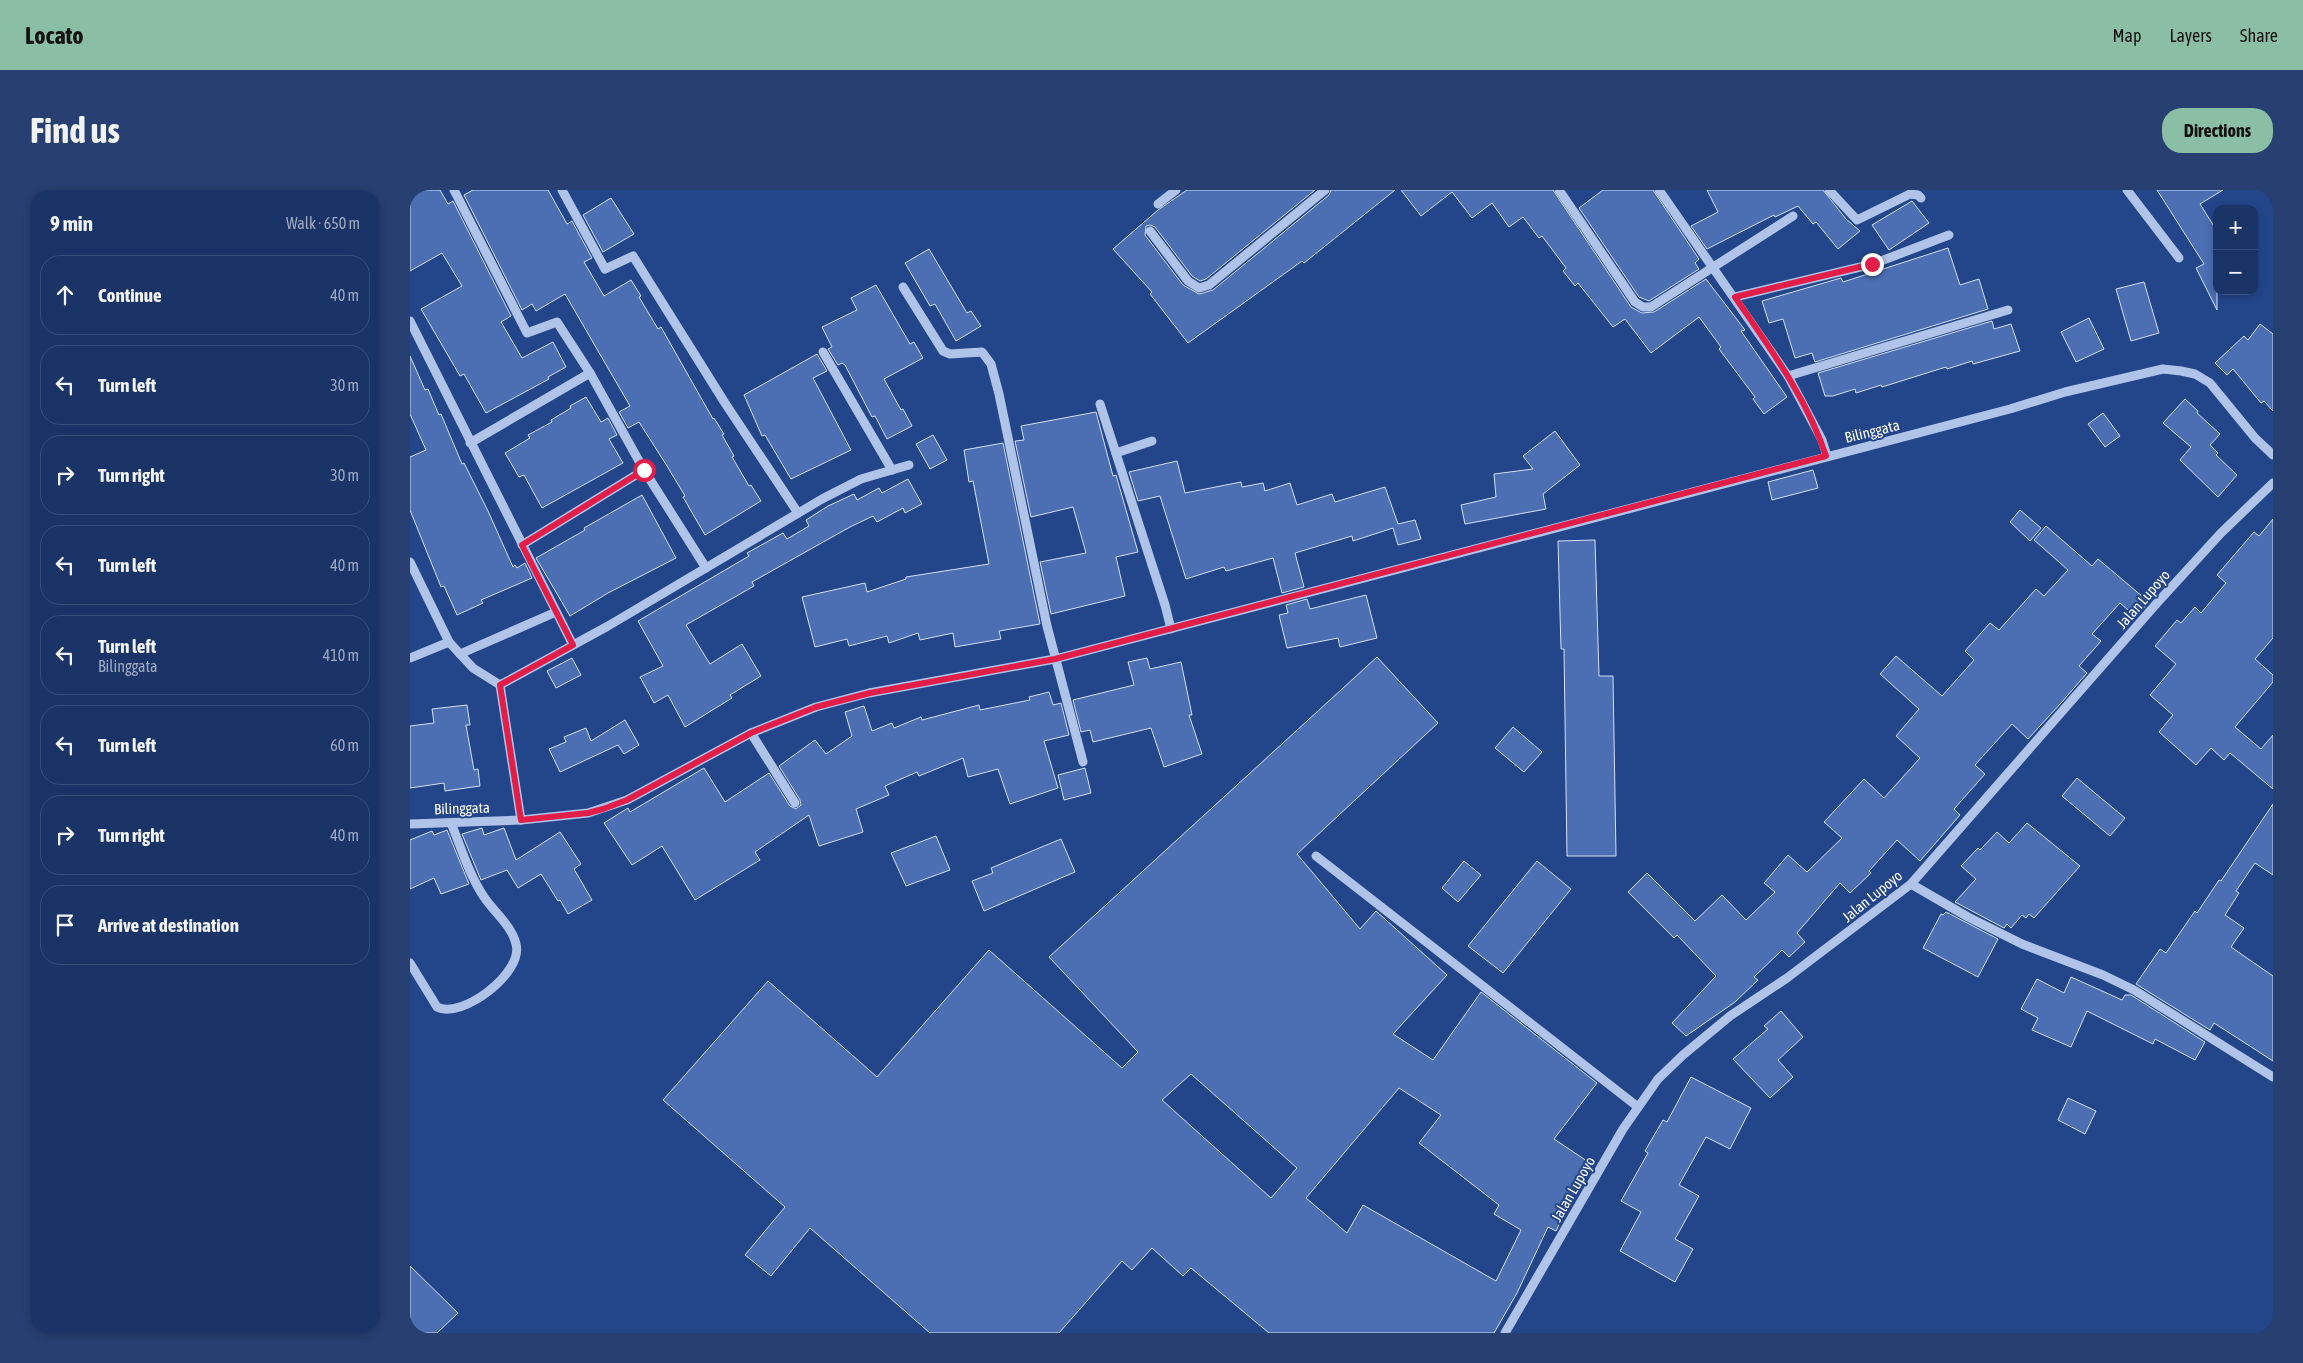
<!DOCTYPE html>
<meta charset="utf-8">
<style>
:root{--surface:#1a3468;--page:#273f71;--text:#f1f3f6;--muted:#9faac0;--line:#384f7c;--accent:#8abfa5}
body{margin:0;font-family:"Asap Condensed",sans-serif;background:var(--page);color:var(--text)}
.controls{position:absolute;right:15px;top:15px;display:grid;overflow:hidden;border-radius:10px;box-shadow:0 2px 8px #0003}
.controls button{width:45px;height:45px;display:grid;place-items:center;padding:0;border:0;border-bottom:1px solid var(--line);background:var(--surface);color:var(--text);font:25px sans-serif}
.stop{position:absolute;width:15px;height:15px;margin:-11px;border:4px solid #e11d48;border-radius:50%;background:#fff}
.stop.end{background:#e11d48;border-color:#fff;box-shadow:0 1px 5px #0008}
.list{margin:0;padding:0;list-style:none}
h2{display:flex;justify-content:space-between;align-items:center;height:65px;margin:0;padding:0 20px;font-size:21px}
h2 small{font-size:16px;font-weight:400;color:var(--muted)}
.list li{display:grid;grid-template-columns:32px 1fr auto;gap:15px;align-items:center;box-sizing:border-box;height:80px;margin:0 10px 10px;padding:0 10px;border:1px solid var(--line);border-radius:20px}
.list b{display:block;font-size:19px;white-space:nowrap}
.list p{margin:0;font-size:16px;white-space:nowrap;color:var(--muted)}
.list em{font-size:16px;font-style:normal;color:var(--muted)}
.icon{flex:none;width:28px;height:28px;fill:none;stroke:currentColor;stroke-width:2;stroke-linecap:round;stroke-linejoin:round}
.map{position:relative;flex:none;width:1863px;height:1143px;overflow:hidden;border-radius:20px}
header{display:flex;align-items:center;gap:30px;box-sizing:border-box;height:70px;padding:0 25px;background:var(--accent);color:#111}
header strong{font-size:24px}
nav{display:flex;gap:28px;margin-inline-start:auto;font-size:18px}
.intro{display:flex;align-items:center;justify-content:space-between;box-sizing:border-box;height:120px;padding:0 30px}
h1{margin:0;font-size:35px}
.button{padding:12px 22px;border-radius:20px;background:var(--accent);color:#111;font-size:18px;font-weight:700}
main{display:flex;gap:30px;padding:0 30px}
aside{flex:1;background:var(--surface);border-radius:20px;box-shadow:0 2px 8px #0003}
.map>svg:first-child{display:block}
</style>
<header>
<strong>Locato</strong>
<nav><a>Map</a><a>Layers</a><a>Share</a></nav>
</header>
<div class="intro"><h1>Find us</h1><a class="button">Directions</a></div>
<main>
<aside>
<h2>9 min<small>Walk · 650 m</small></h2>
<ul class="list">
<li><svg class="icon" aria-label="ahead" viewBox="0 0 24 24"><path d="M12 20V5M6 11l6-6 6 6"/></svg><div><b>Continue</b></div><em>40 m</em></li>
<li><svg class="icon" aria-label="left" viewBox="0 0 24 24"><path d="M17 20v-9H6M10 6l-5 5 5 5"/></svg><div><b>Turn left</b></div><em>30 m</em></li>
<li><svg class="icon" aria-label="right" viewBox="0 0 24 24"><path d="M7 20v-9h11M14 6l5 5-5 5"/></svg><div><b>Turn right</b></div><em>30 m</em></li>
<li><svg class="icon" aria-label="left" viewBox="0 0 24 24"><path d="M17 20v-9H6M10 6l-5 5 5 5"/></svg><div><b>Turn left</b></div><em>40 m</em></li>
<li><svg class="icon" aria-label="left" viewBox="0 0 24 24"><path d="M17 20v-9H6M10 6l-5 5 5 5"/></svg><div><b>Turn left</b><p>Bilinggata</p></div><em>410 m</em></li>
<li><svg class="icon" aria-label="left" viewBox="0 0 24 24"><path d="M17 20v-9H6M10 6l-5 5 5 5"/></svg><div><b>Turn left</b></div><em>60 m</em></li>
<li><svg class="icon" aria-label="right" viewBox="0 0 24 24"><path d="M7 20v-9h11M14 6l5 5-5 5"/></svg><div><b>Turn right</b></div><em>40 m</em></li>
<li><svg class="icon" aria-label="arrive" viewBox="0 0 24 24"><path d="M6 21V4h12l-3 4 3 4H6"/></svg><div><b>Arrive at destination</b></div></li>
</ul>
</aside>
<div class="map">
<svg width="1863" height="1143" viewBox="0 0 1863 1143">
<rect width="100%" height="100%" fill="#23458a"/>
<g fill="#4b6fb2" stroke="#d4e1f8" fill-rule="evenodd">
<path d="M 0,0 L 30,0 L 38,14 L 43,11 L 101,126 L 91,132 L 112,168 L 143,152 L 156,177 L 138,187 L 139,189 L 76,223 L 54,184 L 50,186 L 11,119 L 52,96 L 32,63 L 0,81 Z"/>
<path d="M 63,0 L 138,0 L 157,34 L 162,31 L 182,68 L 174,72 L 194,106 L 221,90 L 231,106 L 229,107 L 248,139 L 251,137 L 303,229 L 304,228 L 314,244 L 312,245 L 324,266 L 322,267 L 339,296 L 341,295 L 351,311 L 295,345 L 273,307 L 275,306 L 257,276 L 229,232 L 218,238 L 209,222 L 220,216 L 155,104 L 126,121 L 122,114 L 112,120 L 54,5 Z"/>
<path d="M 777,0 L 905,0 L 796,89 L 790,91 L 782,86 L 745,37 L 740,35 L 736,36 L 735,45 L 773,95 L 789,104 L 803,100 L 919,5 L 921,0 L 985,0 L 894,73 L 892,71 L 778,153 L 740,104 L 742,102 L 703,59 L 748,20 Z"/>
<path d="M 991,0 L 1143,0 L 1221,117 L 1232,123 L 1244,122 L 1296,89 L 1335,140 L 1331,141 L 1377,207 L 1354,224 L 1343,209 L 1345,207 L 1309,159 L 1311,157 L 1289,127 L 1241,163 L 1215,129 L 1203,137 L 1168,93 L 1165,96 L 1153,81 L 1156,78 L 1132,46 L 1129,48 L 1113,27 L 1099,37 L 1082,13 L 1062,28 L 1042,2 L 1011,26 Z"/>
<path d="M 1193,0 L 1243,0 L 1289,69 L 1285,73 L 1289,79 L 1239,111 L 1229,107 L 1169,18 Z"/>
<path d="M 1297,0 L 1413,0 L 1436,29 L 1450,41 L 1428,59 L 1406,32 L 1403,34 L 1388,16 L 1365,27 L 1364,25 L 1297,59 L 1281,36 L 1308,22 Z"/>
<path d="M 1747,0 L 1813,0 L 1790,14 L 1807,41 L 1807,120 L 1786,78 L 1794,74 Z"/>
<path d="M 201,8 L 224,44 L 193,62 L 173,25 Z"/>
<path d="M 1502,11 L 1519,33 L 1479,60 L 1462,35 Z"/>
<path d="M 1538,58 L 1550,95 L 1569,89 L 1578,119 L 1405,172 L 1402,163 L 1385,168 L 1373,129 L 1359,133 L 1352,111 L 1431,88 L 1433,92 Z"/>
<path d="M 519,59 L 557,123 L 561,121 L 571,136 L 546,151 L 525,114 L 520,116 L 495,73 Z"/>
<path d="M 1734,92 L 1749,143 L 1721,151 L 1706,99 Z"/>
<path d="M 466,95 L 500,154 L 504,152 L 513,168 L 474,189 L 491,220 L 493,219 L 502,236 L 477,249 L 465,226 L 462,227 L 435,175 L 432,173 L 428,175 L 418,159 L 422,157 L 412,137 L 447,120 L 441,108 Z"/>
<path d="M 1679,128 L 1694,159 L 1666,172 L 1651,142 Z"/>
<path d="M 1582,131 L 1584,139 L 1601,134 L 1610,161 L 1563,174 L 1562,171 L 1537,179 L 1536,177 L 1472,197 L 1471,195 L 1446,203 L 1445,199 L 1423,206 L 1415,206 L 1408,183 Z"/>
<path d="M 1850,134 L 1863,144 L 1863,221 L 1854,211 L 1851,213 L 1823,179 L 1817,185 L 1805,173 L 1834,146 L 1838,150 Z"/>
<path d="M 407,164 L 417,181 L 403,188 L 441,260 L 381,289 L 355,245 L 352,246 L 334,205 Z"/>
<path d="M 0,166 L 15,200 L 18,199 L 29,225 L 31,224 L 52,274 L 54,273 L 78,321 L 103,377 L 105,375 L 107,378 L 115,373 L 122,388 L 71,410 L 73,413 L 47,425 L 34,396 L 31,397 L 0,320 L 0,267 L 16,260 L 0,224 Z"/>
<path d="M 176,207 L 191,232 L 198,228 L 207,245 L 199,249 L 213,273 L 132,318 L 114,285 L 109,287 L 95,263 L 120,248 L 118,245 L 142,232 L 141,230 L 161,218 L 160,216 Z"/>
<path d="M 1775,209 L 1788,221 L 1787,223 L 1810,244 L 1800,255 L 1808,263 L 1806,265 L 1827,285 L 1808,307 L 1770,270 L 1781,257 L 1753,233 Z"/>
<path d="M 686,222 L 703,286 L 706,285 L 728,362 L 706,367 L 715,406 L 641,424 L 630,372 L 676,363 L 663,317 L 621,327 L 605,251 L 614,250 L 611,236 Z"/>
<path d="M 1693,223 L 1710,246 L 1695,257 L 1678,234 Z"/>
<path d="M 1145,241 L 1170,275 L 1133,304 L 1136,319 L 1055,334 L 1051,315 L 1086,307 L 1084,284 L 1123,279 L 1113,266 Z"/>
<path d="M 523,245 L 537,270 L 520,279 L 506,254 Z"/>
<path d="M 593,253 L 630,434 L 589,441 L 591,449 L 545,457 L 543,443 L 510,450 L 508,443 L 479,453 L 477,446 L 439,456 L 437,449 L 405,457 L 392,407 L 455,393 L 457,402 L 496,389 L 496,387 L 579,374 L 563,291 L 559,292 L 554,260 Z"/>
<path d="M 767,271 L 775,303 L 831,292 L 832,297 L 853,293 L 855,301 L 880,293 L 887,315 L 922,304 L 925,312 L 975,297 L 988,334 L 1005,330 L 1011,349 L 988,355 L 983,338 L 943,351 L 942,346 L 885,363 L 894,397 L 872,403 L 863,368 L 816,381 L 814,377 L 776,389 L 750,306 L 728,311 L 719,282 Z"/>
<path d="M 1403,280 L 1408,298 L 1362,310 L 1358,292 Z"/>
<path d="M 498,289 L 512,314 L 495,323 L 493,318 L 467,332 L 463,326 L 440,337 L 342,392 L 344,396 L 276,435 L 300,474 L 332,454 L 351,486 L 320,505 L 322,508 L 275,537 L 258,505 L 244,513 L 230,487 L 253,476 L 228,431 L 339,366 L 337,363 L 373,343 L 377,349 L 399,336 L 396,330 L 418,316 L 444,304 L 447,310 L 469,298 L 472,303 Z"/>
<path d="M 232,305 L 266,368 L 198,403 L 160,426 L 126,368 L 175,340 L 174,338 Z"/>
<path d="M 1610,320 L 1631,338 L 1620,351 L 1600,332 Z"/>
<path d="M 1863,329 L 1863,448 L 1845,469 L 1863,485 L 1863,492 L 1825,537 L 1851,559 L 1863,545 L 1863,599 L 1820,563 L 1814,570 L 1801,558 L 1786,575 L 1749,542 L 1763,525 L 1740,505 L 1766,474 L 1745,456 L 1767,430 L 1771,433 L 1785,417 L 1791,423 L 1816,393 L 1807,385 L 1844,342 L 1849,346 Z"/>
<path d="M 1636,336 L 1682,376 L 1688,369 L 1739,412 L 1726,427 L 1710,413 L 1682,444 L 1691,451 L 1669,476 L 1677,483 L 1651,513 L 1618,549 L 1602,534 L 1565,575 L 1575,584 L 1544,619 L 1550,625 L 1510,671 L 1487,650 L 1459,681 L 1461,683 L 1440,703 L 1430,693 L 1387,743 L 1395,752 L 1379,767 L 1372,760 L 1344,787 L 1348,790 L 1325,812 L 1276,846 L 1262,833 L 1306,786 L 1267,745 L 1264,748 L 1218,702 L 1237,683 L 1285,731 L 1312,705 L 1336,730 L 1365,702 L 1354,693 L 1378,665 L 1397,682 L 1432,648 L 1414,632 L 1454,589 L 1474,608 L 1510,568 L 1486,546 L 1509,519 L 1470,484 L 1486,466 L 1532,506 L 1564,470 L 1555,461 L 1580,433 L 1589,440 L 1626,399 L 1634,406 L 1658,380 L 1624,350 Z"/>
<path d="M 1185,350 L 1189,486 L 1203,486 L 1206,666 L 1157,666 L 1154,459 L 1151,459 L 1148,351 Z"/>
<path d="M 956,405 L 967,448 L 930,457 L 928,448 L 877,458 L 869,425 L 878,423 L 876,415 L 897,409 L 900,419 Z"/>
<path d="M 967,467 L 1028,533 L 887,664 L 950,739 L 966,721 L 1037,785 L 983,844 L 1023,870 L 1071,802 L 1187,893 L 1144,949 L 1183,975 L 1155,1017 L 1157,1018 L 1146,1041 L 1138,1037 L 1107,1103 L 1084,1143 L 859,1143 L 781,1078 L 773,1086 L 742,1058 L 722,1080 L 712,1071 L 649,1143 L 520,1143 L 400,1038 L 361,1086 L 335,1065 L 375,1017 L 253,910 L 358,791 L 467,887 L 579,760 L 712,878 L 728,862 L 639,767 ZM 781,884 L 887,978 L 861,1008 L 752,910 ZM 989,898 L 1031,925 L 1009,953 L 1089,1015 L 1084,1024 L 1111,1040 L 1086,1091 L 953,1015 L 937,1043 L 896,1008 Z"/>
<path d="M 162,468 L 171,485 L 146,498 L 137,481 Z"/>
<path d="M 737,468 L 740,479 L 771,472 L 782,525 L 779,525 L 792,564 L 754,577 L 741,538 L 683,552 L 680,540 L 671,542 L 663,510 L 724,495 L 718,472 Z"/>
<path d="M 639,502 L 643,515 L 651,513 L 659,545 L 634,551 L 648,598 L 600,614 L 588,579 L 558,587 L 553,568 L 509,586 L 507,582 L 475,596 L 479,605 L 446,619 L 453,642 L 409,656 L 399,625 L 345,662 L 350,670 L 285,710 L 252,656 L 222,675 L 194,633 L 218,618 L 220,622 L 294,578 L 315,612 L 359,583 L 380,616 L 386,619 L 391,615 L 390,610 L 369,576 L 405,550 L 416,564 L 442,546 L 435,522 L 454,516 L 462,541 L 482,533 L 484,538 L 511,527 L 512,530 L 569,515 L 570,520 L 620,510 L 619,507 Z"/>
<path d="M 57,515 L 60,535 L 56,535 L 64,580 L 68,579 L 70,596 L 35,601 L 34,593 L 0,598 L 0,536 L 24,533 L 22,519 Z"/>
<path d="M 215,530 L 229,555 L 214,564 L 208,555 L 150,582 L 139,559 L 156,552 L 154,547 L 176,538 L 181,551 Z"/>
<path d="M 1103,537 L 1132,562 L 1114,582 L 1085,558 Z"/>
<path d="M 675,578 L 681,603 L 654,610 L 648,585 Z"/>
<path d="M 1667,588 L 1715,628 L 1700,646 L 1652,606 Z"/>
<path d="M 1863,614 L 1863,685 L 1845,673 L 1826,701 L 1829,703 L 1815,725 L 1834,738 L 1821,757 L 1863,786 L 1863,871 L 1804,833 L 1800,840 L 1726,794 L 1750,759 L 1756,763 L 1785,721 L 1787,723 L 1809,690 L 1811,691 Z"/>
<path d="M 1617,633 L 1670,676 L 1624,728 L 1619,724 L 1616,728 L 1612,725 L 1601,738 L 1597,734 L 1594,738 L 1545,712 L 1566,689 L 1551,676 L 1568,658 L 1570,660 L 1587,642 L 1599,653 Z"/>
<path d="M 72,638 L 74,645 L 94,638 L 106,670 L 150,642 L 171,674 L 164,679 L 182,710 L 158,724 L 150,710 L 148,711 L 131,684 L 108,698 L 97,680 L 71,690 L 52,644 Z"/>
<path d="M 37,640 L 59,694 L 31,704 L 24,688 L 0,699 L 0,650 L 22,641 L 24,645 Z"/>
<path d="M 526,646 L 540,680 L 496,696 L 481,663 Z"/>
<path d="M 651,649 L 665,682 L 574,721 L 562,691 L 583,683 L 581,678 Z"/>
<path d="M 1054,671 L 1071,685 L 1048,712 L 1032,698 Z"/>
<path d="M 1127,671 L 1161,699 L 1093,783 L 1058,756 Z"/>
<path d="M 1536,722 L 1588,749 L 1568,787 L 1513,758 L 1531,724 L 1533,725 Z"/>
<path d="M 1661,787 L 1712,810 L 1715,805 L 1721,805 L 1795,852 L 1785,870 L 1745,849 L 1743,854 L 1677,821 L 1661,857 L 1622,840 L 1628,828 L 1611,819 L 1627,789 L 1654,803 Z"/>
<path d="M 1371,821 L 1393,847 L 1368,870 L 1383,887 L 1360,908 L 1323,869 L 1358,839 L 1354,836 Z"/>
<path d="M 1281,887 L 1341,918 L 1320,959 L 1296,947 L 1269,995 L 1289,1006 L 1265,1049 L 1283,1059 L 1265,1092 L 1210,1061 L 1231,1022 L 1211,1011 L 1238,963 L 1235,961 L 1253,930 L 1257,932 Z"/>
<path d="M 1658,908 L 1686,921 L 1675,944 L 1648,930 Z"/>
<path d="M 0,1076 L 48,1123 L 27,1143 L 0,1143 Z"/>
</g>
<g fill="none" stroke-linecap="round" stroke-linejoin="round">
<g stroke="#b0c4ea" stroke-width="9">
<path d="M 44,0 L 117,143 L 147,132 L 180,183"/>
<path d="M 152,0 L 195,79 L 223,66 L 315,213 L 388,323"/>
<path d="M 1149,0 L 1225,112 L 1233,117 L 1241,117 L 1383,26"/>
<path d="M 1249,0 L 1378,186 L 1412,250 L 1417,266"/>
<path d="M 1419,0 L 1447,30 L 1500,4 L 1508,5 L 1511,8"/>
<path d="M 1717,0 L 1769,68"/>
<path d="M 748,14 L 766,0"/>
<path d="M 740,41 L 778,91 L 789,98 L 799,95 L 915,0"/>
<path d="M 493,97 L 533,161 L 540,164 L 572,162 L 581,174 L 589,204 L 637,436 L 673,572"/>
<path d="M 1325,107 L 1463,74 L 1539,45"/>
<path d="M 0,131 L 163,455"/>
<path d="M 413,162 L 482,280"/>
<path d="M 1378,186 L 1598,120"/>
<path d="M 690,214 L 755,415 L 761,439"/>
<path d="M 60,253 L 180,183 L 234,280 L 296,378"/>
<path d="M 706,263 L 742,251"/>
<path d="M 112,355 L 234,280"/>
<path d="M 0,372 L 39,452 L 63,478 L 90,495"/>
<path d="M 50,464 L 146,422"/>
<path d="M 0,468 L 39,452"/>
<path d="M 341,543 L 385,613"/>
<path d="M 111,630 L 90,495 L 198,436 L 412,309 L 451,289 L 499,275"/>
<path d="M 0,634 L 111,630 L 178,623 L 217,610 L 341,543 L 406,517 L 459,503 L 645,469 L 1600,219 L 1655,202 L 1753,179 L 1771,181 L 1785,184 L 1800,193 L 1845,248 L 1863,265"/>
<path d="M 906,666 L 1228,917"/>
<path d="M 1501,694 L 1558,727 L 1612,754 L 1693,785 L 1724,800 L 1863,887"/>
<path d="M 0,773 L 27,817 C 51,830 114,783 106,754 C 102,736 84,722 74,707 C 59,685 51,657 41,633"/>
<path d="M 1095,1143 L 1213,939 L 1248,889 L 1273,865 L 1320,826 L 1377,788 L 1501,694 L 1747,413 L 1811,343 L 1863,293"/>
</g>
</g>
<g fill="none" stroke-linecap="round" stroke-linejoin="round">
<path stroke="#e11d48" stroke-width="6" d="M 234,280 L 112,355 L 163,455 L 90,495 L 111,630 L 178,623 L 193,619 L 217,610 L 341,543 L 406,517 L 460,503 L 645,469 L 1416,266 C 1397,208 1359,157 1325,107 L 1462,74"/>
</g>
<g text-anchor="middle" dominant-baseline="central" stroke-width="4" stroke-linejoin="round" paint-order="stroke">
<g font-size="15" fill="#fff" stroke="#23458a">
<text transform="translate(1462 241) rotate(-14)">Bilinggata</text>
<text transform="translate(1733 409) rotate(-49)">Jalan Lupoyo</text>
<text transform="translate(52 618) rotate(-2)">Bilinggata</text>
<text transform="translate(1462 706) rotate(-39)">Jalan Lupoyo</text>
<text transform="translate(1163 999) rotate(-60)">Jalan Lupoyo</text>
</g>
</g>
</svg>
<div class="controls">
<button>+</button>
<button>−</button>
</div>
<div class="stop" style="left:234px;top:280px"></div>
<div class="stop end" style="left:1462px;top:74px"></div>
</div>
</main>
